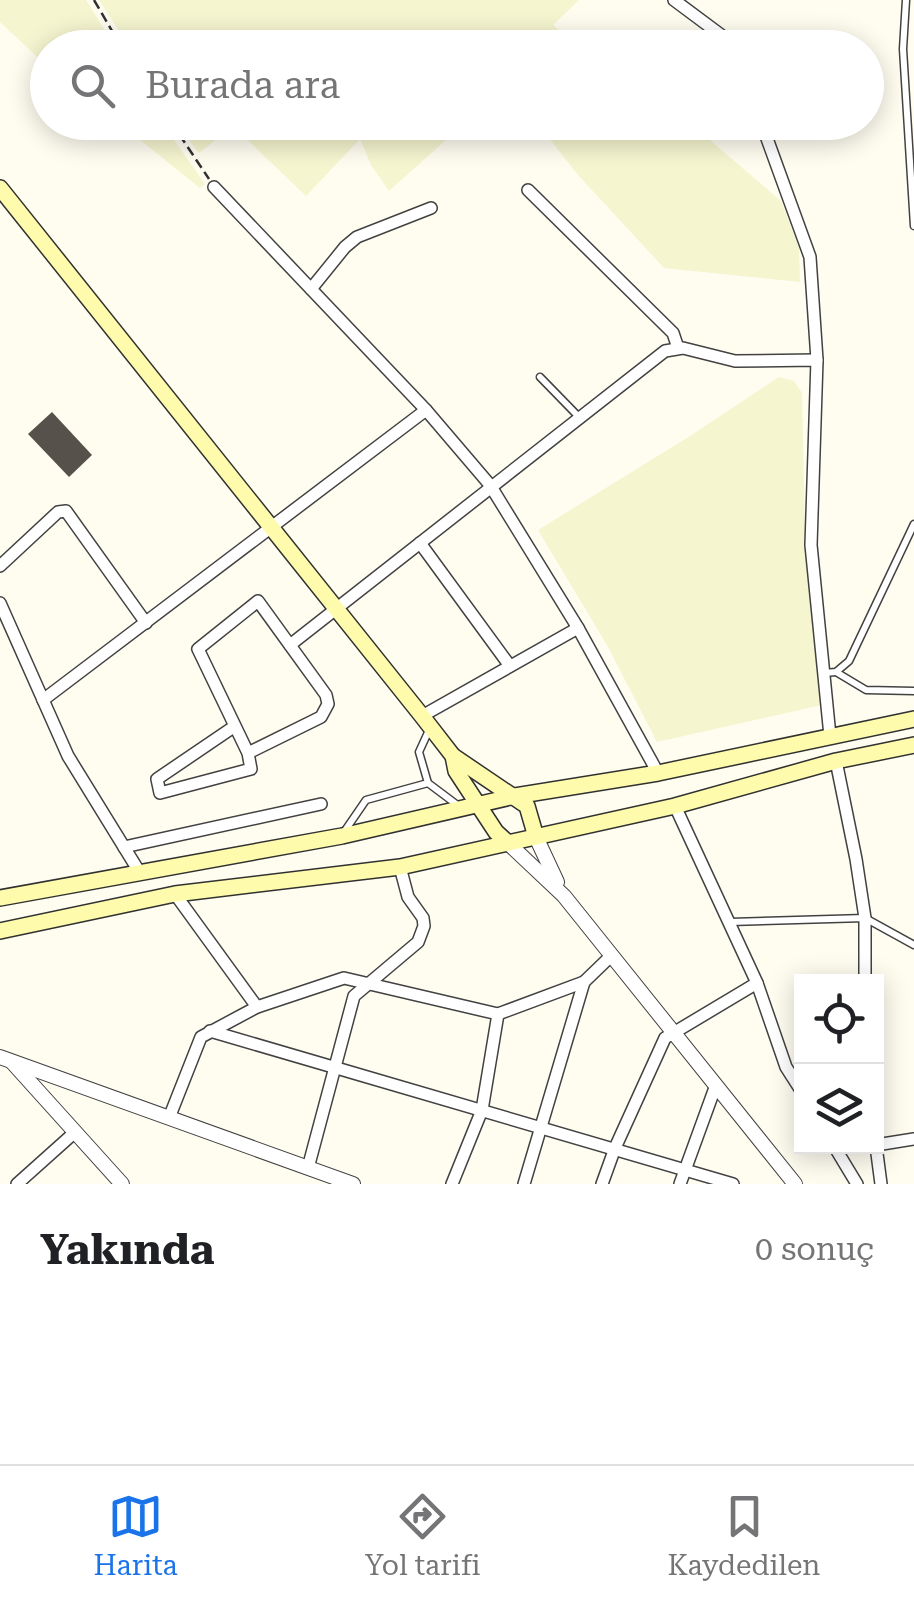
<!DOCTYPE html>
<html lang="tr">
<meta charset="utf-8">
<style>
:root{--surface:#fff;--page:#f2f2f2;--text:#202124;--muted:#757577;--line:#e0e0e0;--accent:#1a73e8}
body{margin:0;font-family:"Roboto Serif",serif;background:var(--page);color:var(--text)}
.controls{position:absolute;right:30px;bottom:30px;display:grid;overflow:hidden;border-radius:0px;box-shadow:0 5px 25px #0003}
.controls button{width:90px;height:90px;display:grid;place-items:center;padding:0;border:0;border-bottom:2px solid var(--line);background:var(--surface);color:var(--text);font:50px sans-serif}
.list{margin:0;padding:0;list-style:none}
h2{display:flex;justify-content:space-between;align-items:center;height:130px;margin:0;padding:0 40px;font-size:42px}
h2 small{font-size:32px;font-weight:400;color:var(--muted)}
.icon{flex:none;width:55px;height:55px;fill:none;stroke:currentColor;stroke-width:2;stroke-linecap:round;stroke-linejoin:round}
.map{position:relative;flex:none;width:914px;height:1184px;overflow:hidden}
.search{position:absolute;background:var(--surface);box-shadow:0 5px 25px #0003;left:30px;right:30px;top:30px;height:110px;display:flex;align-items:center;gap:25px;box-sizing:border-box;padding:0 35px;border-radius:55px;color:var(--muted);font-size:38px}
.sheet{height:280px;background:var(--surface)}
nav{display:flex;justify-content:space-around;align-items:center;box-sizing:border-box;height:140px;border-top:2px solid var(--line);background:var(--surface);font-size:28px;color:var(--muted)}
nav a{display:grid;justify-items:center;gap:5px}
nav .on{color:var(--accent)}
.map>svg:first-child{display:block}
</style>
<div class="map">
<svg width="914" height="1184" viewBox="0 0 914 1184">
<rect width="100%" height="100%" fill="#fffdf0"/>
<g fill="#f5f5d0">
<path d="M 0,0 L 86,0 L 115,47 L 48,48 L 47,66 L 0,22 Z"/>
<path d="M 99,0 L 579,0 L 553,25 L 577,47 L 130,48 Z"/>
<path d="M 119,123 L 162,123 L 205,184 L 200,188 Z"/>
<path d="M 176,123 L 465,123 L 389,191 L 371,165 L 360,139 L 306,196 L 233,126 L 199,153 Z"/>
<path d="M 537,123 L 690,123 L 781,201 L 799,248 L 800,282 L 664,268 L 578,175 Z"/>
<path d="M 779,377 L 794,381 L 802,393 L 805,538 L 822,705 L 657,742 L 607,645 L 538,530 L 690,436 Z"/>
</g>
<path fill="#57514b" d="M 52,412 L 92,455 L 69,477 L 28,434 Z"/>
<g fill="none" stroke-linecap="round" stroke-linejoin="round">
<g stroke="#424242" stroke-width="9">
<g id="service">
<path d="M 906,0 L 903,49 L 914,226"/>
<path d="M 540,377 L 579,417"/>
<path d="M 836,672 L 866,690 L 914,691"/>
<path d="M 824,673 L 836,672 L 849,661 L 914,524"/>
<path d="M 428,783 L 419,752 L 430,728"/>
<path d="M 344,832 L 366,800 L 428,783 L 460,807"/>
<path d="M 730,922 L 865,918 L 914,945"/>
</g>
</g>
<g stroke="#424242" stroke-width="14">
<g id="minor">
<path d="M 674,0 L 725,38 L 732,48"/>
<path d="M 761,122 L 810,257 L 817,360"/>
<path d="M 214,187 L 426,410 L 490,485 L 578,628 L 658,773"/>
<path d="M 528,190 L 673,333 L 678,348"/>
<path d="M 311,289 L 345,247 L 357,237 L 431,208"/>
<path d="M 420,543 L 510,666"/>
<path d="M 0,566 L 58,512 L 66,511 L 146,623"/>
<path d="M 0,603 L 68,756 L 140,873"/>
<path d="M 290,645 L 665,351 L 683,348 L 735,361 L 817,360 L 811,545 L 830,736"/>
<path d="M 43,700 L 426,410"/>
<path d="M 422,716 L 578,628"/>
<path d="M 235,726 L 157,779 L 160,793 L 251,769 L 248,753 L 198,649 L 258,601 L 326,695 L 328,704 L 321,717 L 248,753"/>
<path d="M 836,761 L 856,859 L 865,918 L 865,982"/>
<path d="M 675,806 L 757,983 L 786,1067 L 802,1092"/>
<path d="M 124,847 L 321,804"/>
<path d="M 175,894 L 257,1007"/>
<path d="M 210,1031 L 733,1184"/>
<path d="M 169,1118 L 201,1037 L 257,1007 L 344,978 L 498,1014 L 584,982 L 612,955"/>
<path d="M 876,1145 L 914,1139"/>
<path d="M 834,1146 L 857,1184"/>
<path d="M 876,1146 L 881,1184"/>
<path d="M 308,1168 L 354,996 L 418,942 L 424,926 L 423,918 L 408,897 L 400,867"/>
<path d="M 17,1184 L 74,1133"/>
<path d="M 452,1184 L 482,1110 L 498,1014"/>
<path d="M 524,1184 L 584,982"/>
<path d="M 602,1184 L 615,1148 L 665,1038 L 757,983"/>
<path d="M 680,1184 L 716,1085"/>
</g>
</g>
<g stroke="#424242" stroke-width="16">
<g id="tertiary">
<path d="M 536,837 L 557,882"/>
<path d="M 508,843 L 564,896 L 795,1184"/>
<path d="M 0,1057 L 353,1184"/>
<path d="M 12,1062 L 122,1184"/>
</g>
</g>
<g stroke="#313131" stroke-width="18">
<g id="secondary">
<path d="M 0,188 L 422,716 L 453,756 L 456,771 L 496,832 L 508,843"/>
<path d="M 453,756 L 527,806 L 536,837"/>
<path d="M 0,898 L 342,836 L 515,796 L 658,773 L 914,719"/>
<path d="M 0,931 L 175,894 L 400,867 L 675,806 L 836,761 L 914,745"/>
</g>
</g>
<g stroke="#313131" stroke-width="2.5" stroke-dasharray="10 5" stroke-linecap="butt">
<path d="M 94,0 L 122,48"/>
<path d="M 171,122 L 209,179"/>
</g>
<use href="#service" stroke="#fff" stroke-width="6"/>
<use href="#minor" stroke="#fff" stroke-width="11"/>
<use href="#tertiary" stroke="#fff" stroke-width="14"/>
<use href="#secondary" stroke="#fefcac" stroke-width="15"/>
</g>
</svg>
<div class="controls">
<button><svg class="icon" aria-label="locate" viewBox="0 0 24 24"><circle cx="12" cy="12" r="6"/><path d="M12 2v4M12 18v4M2 12h4M18 12h4"/></svg></button>
<button><svg class="icon" aria-label="layers" viewBox="0 0 24 24"><path d="M12 4l9 5-9 5-9-5zM3 14l9 5 9-5"/></svg></button>
</div>
<div class="search"><svg class="icon" aria-label="search" viewBox="0 0 24 24"><circle cx="10" cy="10" r="6"/><path d="M15 15l6 6"/></svg>Burada ara</div>
</div>
<section class="sheet">
<h2>Yakında<small>0 sonuç</small></h2>
<ul class="list">
</ul>
</section>
<nav>
<a class="on"><svg class="icon" aria-label="map" viewBox="0 0 24 24"><path d="M3 6l6-2 6 2 6-2v14l-6 2-6-2-6 2zM9 4v14M15 6v14"/></svg>Harita</a>
<a><svg class="icon" aria-label="directions" viewBox="0 0 24 24"><path d="M12 3l9 9-9 9-9-9zM9 14v-3h6M13 9l2 2-2 2"/></svg>Yol tarifi</a>
<a><svg class="icon" aria-label="saved" viewBox="0 0 24 24"><path d="M7 4h10v16l-5-4-5 4z"/></svg>Kaydedilen</a>
</nav>
